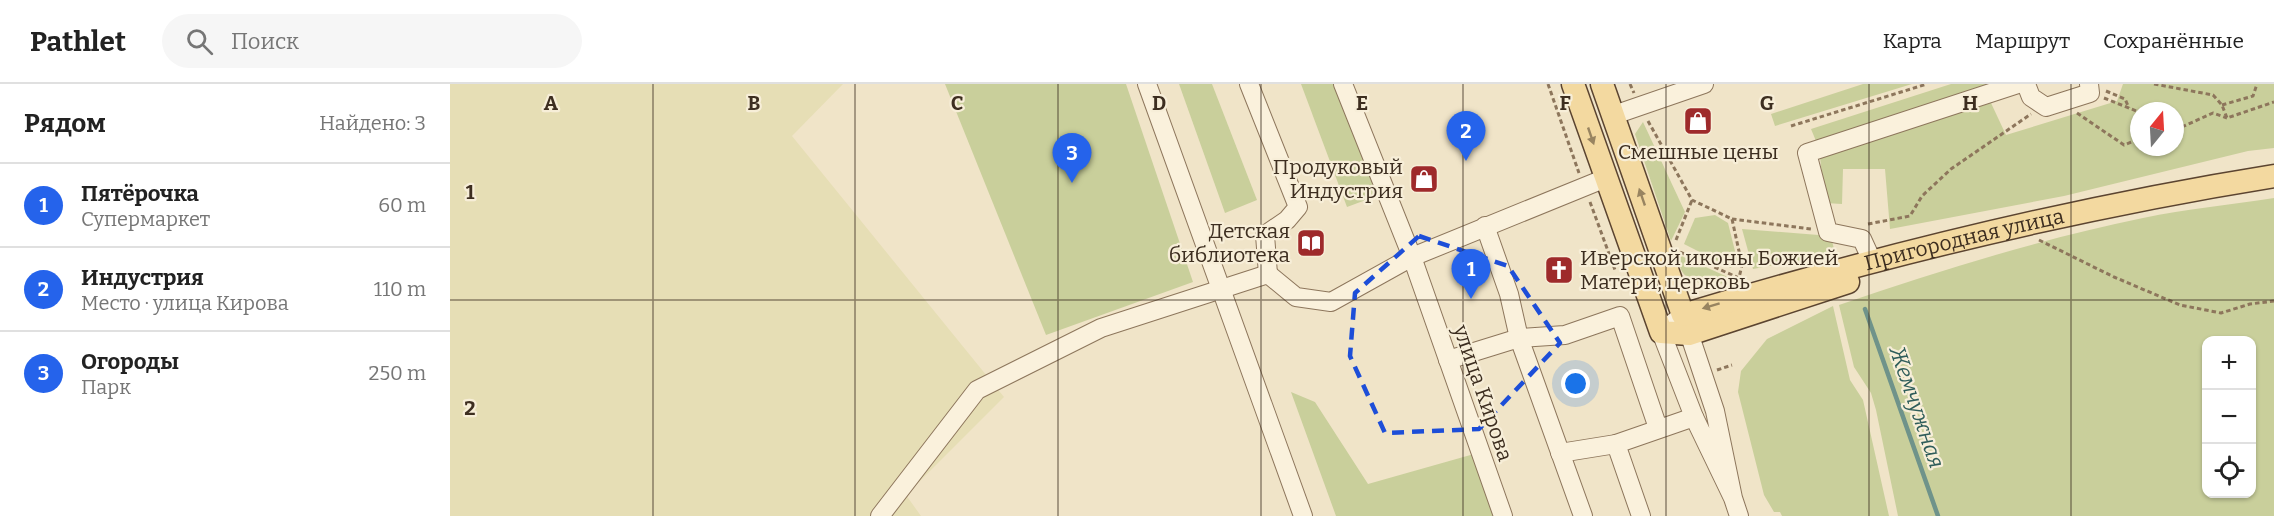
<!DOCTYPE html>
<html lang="ru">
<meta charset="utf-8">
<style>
:root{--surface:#fff;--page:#f6f6f6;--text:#222;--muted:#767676;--line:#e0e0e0;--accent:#2563eb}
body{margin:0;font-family:Bitter,serif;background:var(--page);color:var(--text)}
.controls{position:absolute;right:18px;bottom:18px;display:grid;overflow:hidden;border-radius:12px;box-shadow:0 2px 4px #0004}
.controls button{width:54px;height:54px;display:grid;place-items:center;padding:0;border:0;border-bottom:2px solid var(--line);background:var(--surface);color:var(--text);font:30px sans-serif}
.compass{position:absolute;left:1680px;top:18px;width:54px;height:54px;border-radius:50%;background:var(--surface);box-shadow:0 2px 4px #0004;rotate:18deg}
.you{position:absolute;left:1126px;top:300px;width:21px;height:21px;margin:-15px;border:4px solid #fff;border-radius:50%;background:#1a73e8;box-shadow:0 0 0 9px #1a73e833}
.badge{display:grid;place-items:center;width:39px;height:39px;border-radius:50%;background:var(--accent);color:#fff;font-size:20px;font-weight:700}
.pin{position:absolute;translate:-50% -50px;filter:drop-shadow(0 2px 3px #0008)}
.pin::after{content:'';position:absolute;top:32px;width:21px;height:18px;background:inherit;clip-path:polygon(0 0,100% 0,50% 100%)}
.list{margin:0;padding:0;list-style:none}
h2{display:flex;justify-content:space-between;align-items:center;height:78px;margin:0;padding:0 24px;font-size:26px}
h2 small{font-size:20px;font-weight:400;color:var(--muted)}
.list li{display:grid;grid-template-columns:39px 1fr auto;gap:18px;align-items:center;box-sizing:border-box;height:84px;padding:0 24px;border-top:2px solid var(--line)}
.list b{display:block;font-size:22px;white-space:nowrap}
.list p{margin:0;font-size:20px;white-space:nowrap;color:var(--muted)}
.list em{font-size:20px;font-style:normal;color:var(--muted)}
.icon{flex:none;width:33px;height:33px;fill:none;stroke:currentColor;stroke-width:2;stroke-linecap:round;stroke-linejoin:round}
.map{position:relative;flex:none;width:1824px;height:432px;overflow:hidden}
header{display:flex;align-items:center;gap:36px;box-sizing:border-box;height:84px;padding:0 30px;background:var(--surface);border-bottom:2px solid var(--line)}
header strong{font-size:28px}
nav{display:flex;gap:33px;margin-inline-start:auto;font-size:21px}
.search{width:420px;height:54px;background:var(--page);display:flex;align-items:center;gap:15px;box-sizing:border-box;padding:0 21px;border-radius:33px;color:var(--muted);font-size:22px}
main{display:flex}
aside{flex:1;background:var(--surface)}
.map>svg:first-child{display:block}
</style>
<header>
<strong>Pathlet</strong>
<div class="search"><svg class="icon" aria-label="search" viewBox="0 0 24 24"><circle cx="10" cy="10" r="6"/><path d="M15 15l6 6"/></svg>Поиск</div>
<nav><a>Карта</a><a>Маршрут</a><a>Сохранённые</a></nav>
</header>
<main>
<aside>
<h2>Рядом<small>Найдено: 3</small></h2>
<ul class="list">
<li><span class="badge">1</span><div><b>Пятёрочка</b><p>Супермаркет</p></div><em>60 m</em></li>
<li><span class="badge">2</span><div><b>Индустрия</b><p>Место · улица Кирова</p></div><em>110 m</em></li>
<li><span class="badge">3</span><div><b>Огороды</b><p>Парк</p></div><em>250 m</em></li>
</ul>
</aside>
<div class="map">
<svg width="1824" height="432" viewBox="0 0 1824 432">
<rect width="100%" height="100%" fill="#f0e4c8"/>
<path fill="#e6deb5" d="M 0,0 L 393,0 L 342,52 L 554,313 L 456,411 L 471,432 L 0,432 Z"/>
<g fill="#c9cf9b" fill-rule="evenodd">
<path d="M 495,0 L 676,0 L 743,198 L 596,251 Z"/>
<path d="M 729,0 L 762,0 L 807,116 L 775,129 Z"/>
<path d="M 851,0 L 889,0 L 932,110 L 897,123 Z"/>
<path d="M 1413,0 L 1462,0 L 1325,42 L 1321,30 Z"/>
<path d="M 1501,0 L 1548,0 L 1366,57 L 1361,45 Z"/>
<path d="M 1673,0 L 1824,0 L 1824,64 L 1798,67 L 1614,112 L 1440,145 L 1435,85 L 1393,85 L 1392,120 L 1375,119 L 1370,73 L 1541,19 L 1556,51 L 1667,17 ZM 1689,27 L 1725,27 L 1725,63 L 1689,63 Z"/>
<path d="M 1193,38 L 1235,128 L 1221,157 L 1185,50 Z"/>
<path d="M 1824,114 L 1824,432 L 1448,432 L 1426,326 L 1421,309 L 1404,283 L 1389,221 C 1489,187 1590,155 1693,134 C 1736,125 1780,121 1824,114 ZM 1756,256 L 1802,256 L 1802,410 L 1756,410 Z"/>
<path d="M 1265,131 L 1278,139 L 1287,175 L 1281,184 L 1234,160 L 1245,134 Z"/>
<path d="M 1292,145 L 1381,152 L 1385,170 L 1303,185 Z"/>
<path d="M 1229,171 L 1280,194 L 1280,198 C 1259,203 1226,201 1229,171 Z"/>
<path d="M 1383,222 L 1400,296 L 1413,316 L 1439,432 L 1332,432 L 1330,428 L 1324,428 L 1314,411 L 1288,308 L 1291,287 L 1317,255 Z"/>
<path d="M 841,308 L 865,318 L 918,400 L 1024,370 L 1046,432 L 886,432 Z"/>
</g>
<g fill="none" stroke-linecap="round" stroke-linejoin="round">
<path stroke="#6f938a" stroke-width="4.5" d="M 1415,225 L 1488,432"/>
<g stroke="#8d765c" stroke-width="20">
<g id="minor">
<path d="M 697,0 L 853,432"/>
<path d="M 799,0 L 848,123 L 837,136 L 815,151 L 818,190"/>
<path d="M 893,0 L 962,173 L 1053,432"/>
<path d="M 1576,0 L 1581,13 L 1596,23 L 1640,9 L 1639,0"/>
<path d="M 1164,31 L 1254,0"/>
<path d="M 1035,142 L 1059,210 L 1069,254 L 1133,432"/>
<path d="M 1423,179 L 1412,155 L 1378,148 L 1357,69 L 1568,0"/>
<path d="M 998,276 L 1069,254 L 1115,251 L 1170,232 L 1208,344"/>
<path d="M 1110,369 L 1166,360"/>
<path d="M 1283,414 L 1265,327 L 1233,231 L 1211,248 L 1244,333 L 1283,414 L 1289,432"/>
<path d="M 430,432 L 527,306 L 651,244 L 818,190 L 846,213 L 881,218 L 962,173 L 1156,94"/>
<path d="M 1191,432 L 1166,360 L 1244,333"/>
</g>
</g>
<g stroke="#5b4430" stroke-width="25">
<g id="major">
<path d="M 1123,0 L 1211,248 L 1239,250 L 1398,198"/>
<path id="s1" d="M 1152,0 L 1233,231 C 1426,173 1624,124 1824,92"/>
</g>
</g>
<g stroke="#8d765c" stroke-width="3" stroke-dasharray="4.5 3" stroke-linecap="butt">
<path d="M 1098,0 L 1129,89"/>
<path d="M 1180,0 L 1184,9"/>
<path d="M 1704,0 L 1763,11 L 1772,21 L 1777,34 L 1824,18"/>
<path d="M 1656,7 L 1675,15 L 1679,24"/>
<path d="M 1654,14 L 1689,28"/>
<path d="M 1772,21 L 1803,12 L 1807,0"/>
<path d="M 1627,29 L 1674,61 L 1689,55"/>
<path d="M 1198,37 L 1242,116 L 1282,135 L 1292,181 L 1289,194 L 1230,168"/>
<path d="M 1341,42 L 1477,0"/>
<path d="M 1725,46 L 1763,29 L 1777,34"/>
<path d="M 1140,118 L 1165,186"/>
<path d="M 1282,135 L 1361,145"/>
<path d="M 1418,140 L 1460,132 L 1472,112 L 1501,85 L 1581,30"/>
<path d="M 1226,156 L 1242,116"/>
<path d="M 1589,156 L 1664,193 L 1730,221 L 1771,229 L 1800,220 L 1824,217"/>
<path d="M 1267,286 L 1282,281"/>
</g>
<use href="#minor" stroke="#faf1dc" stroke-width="18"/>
<use href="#major" stroke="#f3d9a0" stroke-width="22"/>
</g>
<defs><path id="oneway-solid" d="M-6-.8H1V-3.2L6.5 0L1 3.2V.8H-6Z" transform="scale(1.5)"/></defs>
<g fill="#988460">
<use href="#oneway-solid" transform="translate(1141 52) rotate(71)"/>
<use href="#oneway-solid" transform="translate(1192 113) rotate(-109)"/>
<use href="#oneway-solid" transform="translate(1261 222) rotate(163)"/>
</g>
<path fill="none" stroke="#1d4ed8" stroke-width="4.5" stroke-dasharray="12 8" stroke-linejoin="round" d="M 969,152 L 1058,182 L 1110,259 L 1029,345 L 935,349 L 900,272 L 905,209 Z"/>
<path fill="none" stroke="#3d2e20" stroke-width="1.5" stroke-opacity="0.55" d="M 203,0 L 203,432M 405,0 L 405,432M 608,0 L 608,432M 811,0 L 811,432M 1013,0 L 1013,432M 1216,0 L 1216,432M 1419,0 L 1419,432M 1621,0 L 1621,432M 0,216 L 1824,216"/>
<defs>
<g id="shop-square" transform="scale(1.5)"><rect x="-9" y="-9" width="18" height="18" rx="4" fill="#9e2a2b" stroke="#f7eed8"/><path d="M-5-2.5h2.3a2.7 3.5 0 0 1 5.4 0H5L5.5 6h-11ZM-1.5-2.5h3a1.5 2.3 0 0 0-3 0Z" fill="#fff"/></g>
<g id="library-square" transform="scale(1.5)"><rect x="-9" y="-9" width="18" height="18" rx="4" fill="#9e2a2b" stroke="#f7eed8"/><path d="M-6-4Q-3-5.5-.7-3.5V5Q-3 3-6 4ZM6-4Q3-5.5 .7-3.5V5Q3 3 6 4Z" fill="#fff"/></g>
<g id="church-square" transform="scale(1.5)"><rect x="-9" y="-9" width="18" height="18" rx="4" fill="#9e2a2b" stroke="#f7eed8"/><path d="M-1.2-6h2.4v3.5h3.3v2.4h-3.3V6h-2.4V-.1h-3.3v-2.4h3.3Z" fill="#fff"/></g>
</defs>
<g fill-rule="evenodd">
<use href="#shop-square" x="1248" y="37"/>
<use href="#shop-square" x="974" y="95"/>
<use href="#library-square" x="861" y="159"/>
<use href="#church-square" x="1109" y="186"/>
</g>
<g text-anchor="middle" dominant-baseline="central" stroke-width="4.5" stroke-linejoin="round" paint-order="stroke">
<g font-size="21" fill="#3d2e20" stroke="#f7eed8" text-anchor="end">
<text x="1248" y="68" text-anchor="middle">Смешные цены</text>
<text x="953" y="83">Продуковый<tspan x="953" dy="24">Индустрия</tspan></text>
<text x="840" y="147">Детская<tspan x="840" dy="24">библиотека</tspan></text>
<text x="1130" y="174" text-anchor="start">Иверской иконы Божией<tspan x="1130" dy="24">Матери, церковь</tspan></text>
</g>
<g font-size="21" fill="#3d2e20" stroke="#f7eed8">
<text stroke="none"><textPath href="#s1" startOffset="536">Пригородная улица</textPath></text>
<text transform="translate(1033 309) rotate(71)">улица Кирова</text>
</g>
<g font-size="22" font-style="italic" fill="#2f5d5a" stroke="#f7eed8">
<text transform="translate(1467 323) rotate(71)">Жемчужная</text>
</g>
</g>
<g font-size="20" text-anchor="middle" font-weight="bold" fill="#3d2e20" stroke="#f7eed8" stroke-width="4.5" stroke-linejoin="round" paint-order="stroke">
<text x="101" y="26">A</text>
<text x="304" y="26">B</text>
<text x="507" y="26">C</text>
<text x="709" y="26">D</text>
<text x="912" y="26">E</text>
<text x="1115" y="26">F</text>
<text x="1317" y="26">G</text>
<text x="1520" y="26">H</text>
<text x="20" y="115">1</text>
<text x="20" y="331">2</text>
</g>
</svg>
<div class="controls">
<button>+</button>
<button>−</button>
<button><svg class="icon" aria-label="locate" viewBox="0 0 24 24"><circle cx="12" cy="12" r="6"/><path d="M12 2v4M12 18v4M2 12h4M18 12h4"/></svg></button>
</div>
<svg class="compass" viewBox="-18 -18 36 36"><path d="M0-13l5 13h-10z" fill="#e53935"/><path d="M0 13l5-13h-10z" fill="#767676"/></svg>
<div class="you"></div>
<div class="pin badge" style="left:1021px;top:215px">1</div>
<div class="pin badge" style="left:1016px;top:77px">2</div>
<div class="pin badge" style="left:622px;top:99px">3</div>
</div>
</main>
